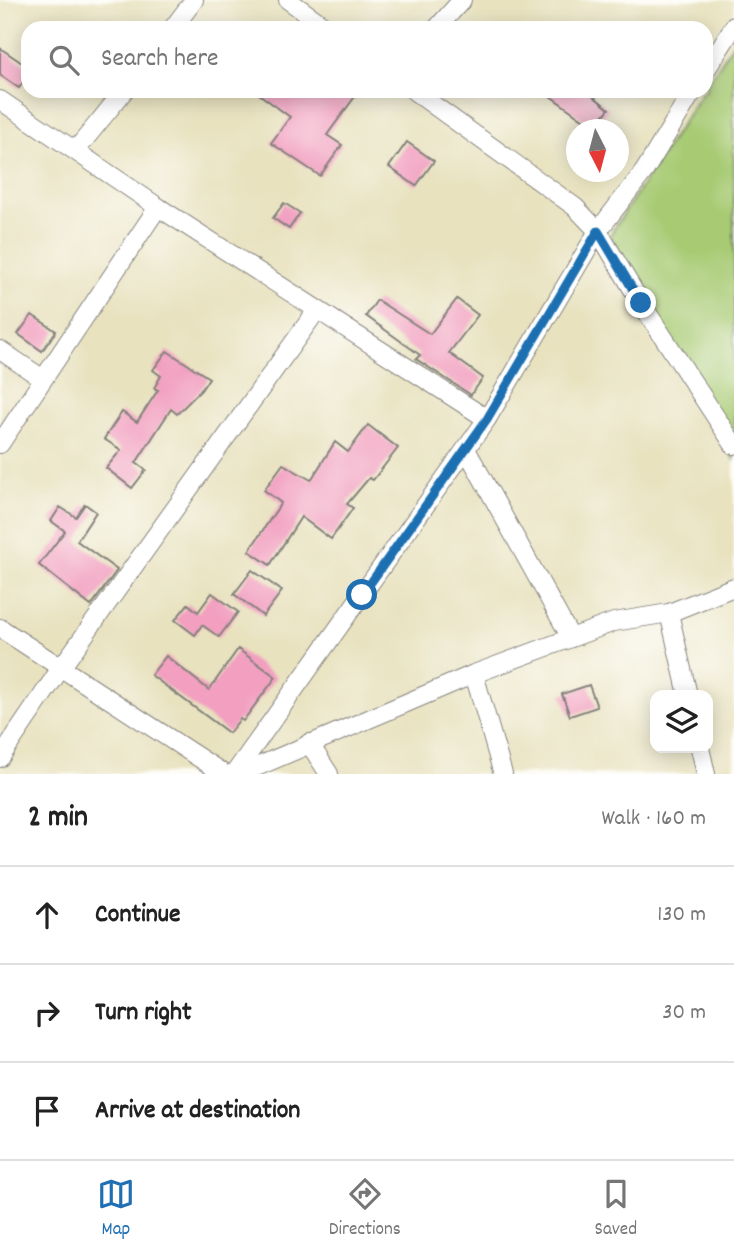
<!DOCTYPE html>
<meta charset="utf-8">
<style>
:root{--surface:#fff;--page:#f2f2f2;--text:#222;--muted:#767676;--line:#e0e0e0;--accent:#1f6fb2}
body{margin:0;font-family:Dekko,sans-serif;background:var(--page);color:var(--text)}
.controls{position:absolute;right:21px;bottom:21px;display:grid;overflow:hidden;border-radius:14px;box-shadow:0 4px 18px #0003}
.controls button{width:63px;height:63px;display:grid;place-items:center;padding:0;border:0;border-bottom:2px solid var(--line);background:var(--surface);color:var(--text);font:35px sans-serif}
.compass{position:absolute;left:566px;top:119px;width:63px;height:63px;border-radius:50%;background:var(--surface);box-shadow:0 4px 18px #0003;rotate:174deg}
.stop{position:absolute;width:21px;height:21px;margin:-16px;border:5px solid #1f6fb2;border-radius:50%;background:#fff}
.stop.end{background:#1f6fb2;border-color:#fff;box-shadow:0 2px 7px #0008}
.list{margin:0;padding:0;list-style:none}
h2{display:flex;justify-content:space-between;align-items:center;height:91px;margin:0;padding:0 28px;font-size:30px}
h2 small{font-size:23px;font-weight:400;color:var(--muted)}
.list li{display:grid;grid-template-columns:46px 1fr auto;gap:21px;align-items:center;box-sizing:border-box;height:98px;padding:0 28px;border-top:2px solid var(--line)}
.list b{display:block;font-size:26px;white-space:nowrap}
.list em{font-size:23px;font-style:normal;color:var(--muted)}
.icon{flex:none;width:38px;height:38px;fill:none;stroke:currentColor;stroke-width:2;stroke-linecap:round;stroke-linejoin:round}
.map{position:relative;flex:none;width:734px;height:774px;overflow:hidden}
.search{position:absolute;background:var(--surface);box-shadow:0 4px 18px #0003;left:21px;right:21px;top:21px;height:77px;display:flex;align-items:center;gap:18px;box-sizing:border-box;padding:0 24px;border-radius:21px;color:var(--muted);font-size:26px}
.sheet{height:385px;background:var(--surface)}
nav{display:flex;justify-content:space-around;align-items:center;box-sizing:border-box;height:98px;border-top:2px solid var(--line);background:var(--surface);font-size:19px;color:var(--muted)}
nav a{display:grid;justify-items:center;gap:4px}
nav .on{color:var(--accent)}
.map>svg:first-child{display:block}
</style>
<div class="map">
<svg width="734" height="774" viewBox="0 0 734 774">
<rect width="100%" height="100%" fill="#fdfcf7"/>
<filter id="ink" filterUnits="userSpaceOnUse"><feTurbulence type="fractalNoise" baseFrequency=".0143" numOctaves="2"/><feDisplacementMap in="SourceGraphic" scale="14" xChannelSelector="R" yChannelSelector="G"/><feConvolveMatrix kernelMatrix="1 2 1 2 8 2 1 2 1" color-interpolation-filters="sRGB"/></filter>
<filter id="wash" filterUnits="userSpaceOnUse"><feTurbulence type="fractalNoise" baseFrequency=".00686" numOctaves="4" result="noise"/><feDisplacementMap in="SourceGraphic" scale="28" xChannelSelector="R" yChannelSelector="G"/><feGaussianBlur stdDeviation="1.57" result="paint"/><feColorMatrix in="noise" values="0 0 0 0 0 0 0 0 0 0 0 0 0 0 0 0 0 1.4 0 .05"/><feComposite in="paint" operator="in"/></filter>
<g filter="url(#wash)">
<rect width="100%" height="100%" fill="#e8e2bf"/>
<path fill="#a7ca73" stroke="#647657" stroke-width="2" d="M 734,42 L 734,459 L 610,235 L 703,91 L 706,91 L 706,86 Z"/>
<g id="blocks">
<g fill="#f29fc0">
<path d="M 0,48 L 28,67 L 28,75 L 19,88 L 0,75 Z"/>
<path d="M 255,91 L 359,91 L 327,135 L 342,145 L 320,176 L 271,143 L 290,117 Z"/>
<path d="M 543,91 L 587,91 L 609,109 L 594,127 Z"/>
<path d="M 407,142 L 434,161 L 416,186 L 389,167 Z"/>
<path d="M 284,203 L 300,213 L 289,229 L 273,218 Z"/>
<path d="M 457,299 L 478,315 L 449,353 L 483,378 L 471,395 L 416,359 L 420,355 L 366,316 L 377,300 L 430,334 Z"/>
<path d="M 32,315 L 56,331 L 42,351 L 18,334 Z"/>
<path d="M 167,351 L 209,378 L 201,390 L 177,414 L 171,409 L 136,463 L 146,470 L 132,488 L 106,468 L 121,450 L 104,439 L 122,412 L 137,422 L 158,390 L 154,388 L 161,376 L 153,370 Z"/>
<path d="M 368,425 L 398,448 L 373,480 L 369,478 L 347,504 L 353,508 L 331,539 L 301,517 L 270,565 L 249,551 L 281,503 L 264,490 L 283,464 L 311,480 L 335,442 L 348,452 Z"/>
<path d="M 85,504 L 96,512 L 77,541 L 117,570 L 91,606 L 39,565 L 65,531 L 51,521 L 60,507 L 76,517 Z"/>
<path d="M 252,570 L 282,591 L 263,616 L 234,594 Z"/>
<path d="M 212,593 L 238,612 L 219,637 L 202,625 L 195,635 L 175,620 L 188,604 L 198,612 Z"/>
<path d="M 238,649 L 276,677 L 243,721 L 240,719 L 229,733 L 151,675 L 166,656 L 209,690 Z"/>
<path d="M 589,685 L 597,707 L 570,716 L 562,694 Z"/>
</g>
</g>
</g>
<g filter="url(#ink)">
<use href="#blocks" fill-opacity="0" stroke="#85827d" stroke-width="2"/>
<g fill="none" stroke-linecap="round" stroke-linejoin="round">
<g stroke="#85827d" stroke-width="20">
<g id="street">
<path d="M 288,0 L 327,28"/>
<path d="M 173,28 L 194,0"/>
<path d="M 437,28 L 462,0"/>
<path d="M 706,70 L 734,26"/>
<path d="M 414,91 L 575,207 L 598,231 L 641,303 L 734,445"/>
<path d="M 0,100 L 158,207 L 487,419"/>
<path d="M 76,150 L 124,91"/>
<path d="M 0,350 L 43,379"/>
<path d="M 0,444 L 158,207"/>
<path d="M 466,449 L 571,638"/>
<path d="M 669,613 L 688,695"/>
<path d="M 0,628 L 224,774"/>
<path d="M 474,674 L 503,774"/>
<path d="M 309,743 L 329,774"/>
<path d="M 700,748 L 706,774"/>
<path d="M 0,758 L 61,668 L 317,310"/>
<path d="M 234,774 L 487,419 L 598,231 L 645,170 L 693,91"/>
<path d="M 240,774 L 474,674 L 614,622 L 669,613 L 734,587"/>
</g>
</g>
<use href="#street" stroke="#fff" stroke-width="18"/>
</g>
</g>
<g fill="none" stroke-linecap="round" stroke-linejoin="round" filter="url(#ink)">
<path stroke="#1f6fb2" stroke-width="9" d="M 362,595 L 487,419 L 598,231 L 641,303"/>
</g>
</svg>
<div class="controls">
<button><svg class="icon" aria-label="layers" viewBox="0 0 24 24"><path d="M12 4l9 5-9 5-9-5zM3 14l9 5 9-5"/></svg></button>
</div>
<svg class="compass" viewBox="-18 -18 36 36"><path d="M0-13l5 13h-10z" fill="#e53935"/><path d="M0 13l5-13h-10z" fill="#767676"/></svg>
<div class="stop" style="left:362px;top:595px"></div>
<div class="stop end" style="left:641px;top:303px"></div>
<div class="search"><svg class="icon" aria-label="search" viewBox="0 0 24 24"><circle cx="10" cy="10" r="6"/><path d="M15 15l6 6"/></svg>Search here</div>
</div>
<section class="sheet">
<h2>2 min<small>Walk · 160 m</small></h2>
<ul class="list">
<li><svg class="icon" aria-label="ahead" viewBox="0 0 24 24"><path d="M12 20V5M6 11l6-6 6 6"/></svg><div><b>Continue</b></div><em>130 m</em></li>
<li><svg class="icon" aria-label="right" viewBox="0 0 24 24"><path d="M7 20v-9h11M14 6l5 5-5 5"/></svg><div><b>Turn right</b></div><em>30 m</em></li>
<li><svg class="icon" aria-label="arrive" viewBox="0 0 24 24"><path d="M6 21V4h12l-3 4 3 4H6"/></svg><div><b>Arrive at destination</b></div></li>
</ul>
</section>
<nav>
<a class="on"><svg class="icon" aria-label="map" viewBox="0 0 24 24"><path d="M3 6l6-2 6 2 6-2v14l-6 2-6-2-6 2zM9 4v14M15 6v14"/></svg>Map</a>
<a><svg class="icon" aria-label="directions" viewBox="0 0 24 24"><path d="M12 3l9 9-9 9-9-9zM9 14v-3h6M13 9l2 2-2 2"/></svg>Directions</a>
<a><svg class="icon" aria-label="saved" viewBox="0 0 24 24"><path d="M7 4h10v16l-5-4-5 4z"/></svg>Saved</a>
</nav>
